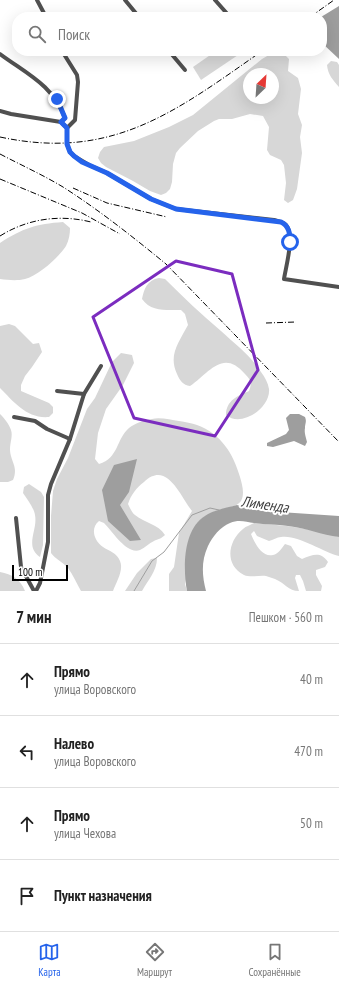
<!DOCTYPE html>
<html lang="ru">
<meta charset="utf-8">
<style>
:root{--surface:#fff;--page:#f6f6f6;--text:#222;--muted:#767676;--line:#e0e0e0;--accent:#2563eb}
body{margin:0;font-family:"PT Sans Narrow",sans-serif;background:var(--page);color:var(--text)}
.compass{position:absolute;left:243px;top:68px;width:36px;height:36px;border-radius:50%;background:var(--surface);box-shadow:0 4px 16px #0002;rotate:25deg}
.scale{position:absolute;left:12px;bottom:10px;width:56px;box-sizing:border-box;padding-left:4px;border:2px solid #000;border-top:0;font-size:11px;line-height:14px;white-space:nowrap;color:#000;-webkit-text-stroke:3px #fff;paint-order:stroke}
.stop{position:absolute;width:12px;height:12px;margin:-9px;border:3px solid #2563eb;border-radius:50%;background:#fff}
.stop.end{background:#2563eb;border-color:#fff;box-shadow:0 1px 4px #0008}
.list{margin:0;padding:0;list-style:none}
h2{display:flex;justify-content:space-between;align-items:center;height:52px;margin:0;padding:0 16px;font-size:17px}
h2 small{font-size:13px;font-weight:400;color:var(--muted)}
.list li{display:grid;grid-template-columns:26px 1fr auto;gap:12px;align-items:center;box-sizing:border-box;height:72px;padding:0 16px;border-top:1px solid var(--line)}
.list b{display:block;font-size:15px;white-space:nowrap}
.list p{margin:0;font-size:13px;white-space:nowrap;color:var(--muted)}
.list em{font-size:13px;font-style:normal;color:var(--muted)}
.icon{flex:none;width:22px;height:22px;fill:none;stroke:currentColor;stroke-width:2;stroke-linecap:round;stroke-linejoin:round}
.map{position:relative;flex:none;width:339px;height:591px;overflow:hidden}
.search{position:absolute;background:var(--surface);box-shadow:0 4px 16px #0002;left:12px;right:12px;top:12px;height:44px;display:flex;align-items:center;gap:10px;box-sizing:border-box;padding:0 14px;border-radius:16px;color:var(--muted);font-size:15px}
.sheet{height:340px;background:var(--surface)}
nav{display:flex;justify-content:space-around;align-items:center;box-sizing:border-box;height:56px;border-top:1px solid var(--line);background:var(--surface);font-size:11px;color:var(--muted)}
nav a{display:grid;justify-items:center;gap:2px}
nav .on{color:var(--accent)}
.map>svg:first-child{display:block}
</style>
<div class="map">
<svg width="339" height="591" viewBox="0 0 339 591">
<rect width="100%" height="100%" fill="#fff"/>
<g fill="#d7d7d7" fill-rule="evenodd">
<path d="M 216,51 L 244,51 L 201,80 L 193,67 Z"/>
<path d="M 274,52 L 279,52 L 284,55 L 284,54 L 289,59 L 288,71 L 298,78 L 301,89 L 298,114 L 302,125 L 300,137 L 302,153 L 297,189 L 293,200 L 288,203 L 284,200 L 286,183 L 284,165 L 281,160 L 270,155 L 267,150 L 269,127 L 263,116 L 250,114 L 232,119 L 219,119 L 214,121 L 198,131 L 180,148 L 176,153 L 173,164 L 172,182 L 170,189 L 166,193 L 161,195 L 150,191 L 133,181 L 106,167 L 101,163 L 98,158 L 100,152 L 104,147 L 134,141 L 169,127 L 193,115 L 262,59 ZM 249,74 L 273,74 L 273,98 L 249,98 Z"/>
<path d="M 331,61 L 337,62 L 339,65 L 339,87 C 333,80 328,75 327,65 Z"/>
<path d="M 63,222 L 70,228 C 70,234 69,240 66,246 C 59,257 38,276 25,279 C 17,281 8,280 0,279 L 0,243 C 23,228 36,224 63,222 Z"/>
<path d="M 159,278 L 165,279 C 183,297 201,314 221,331 C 235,344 251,356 261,372 C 265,377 268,383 269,389 C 271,408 241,428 226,415 C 226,400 238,396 249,391 C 252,383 251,380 245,374 C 223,348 209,373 190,386 C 183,385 180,381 177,374 C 168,355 179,342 188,325 L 185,314 L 181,310 C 167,310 151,312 142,299 C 144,289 147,280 159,278 Z"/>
<path d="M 9,324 L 15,326 L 33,344 L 39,343 L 42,352 L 32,367 L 25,376 L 21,385 L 21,391 L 49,403 L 53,407 L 53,413 L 49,417 C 27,419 14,402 0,388 L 0,326 Z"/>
<path d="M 121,353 L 132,355 L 134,363 L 123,385 L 106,409 L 98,433 L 95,459 L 99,464 C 119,458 116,439 129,428 C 135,423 145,420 152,419 C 160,417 171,420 179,421 C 185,422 192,423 197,425 C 221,434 233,453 240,477 C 242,484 245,494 241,501 C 237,507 226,508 219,510 C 211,513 198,518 195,527 C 193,531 193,537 192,542 C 190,556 188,570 185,584 L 187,591 L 169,591 L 169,574 L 174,567 L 179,533 L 192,511 C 180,496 167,460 144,482 C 136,488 131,495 128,504 C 130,508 132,513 135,515 C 145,523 158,524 165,535 C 161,539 158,539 154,541 C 149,543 145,548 140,550 C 127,555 113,532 104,523 L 99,521 C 90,528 94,541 103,547 C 109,551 117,553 120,561 C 124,570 116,583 113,591 L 81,591 C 77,584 73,575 68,568 C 63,562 55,559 51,553 L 51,516 L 53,491 L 57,479 L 68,458 L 87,409 L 95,398 L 112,362 Z"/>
<path d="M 0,414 C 4,418 9,424 11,430 C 13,436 10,442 10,449 C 10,461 19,467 13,480 L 8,482 L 0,482 Z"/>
<path d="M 29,484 L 41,492 L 44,497 L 43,545 L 40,557 C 24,546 38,530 35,515 C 34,508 27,499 23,493 L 24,487 Z"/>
<path d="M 254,523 L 287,526 L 313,530 L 339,537 L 339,556 C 323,552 297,534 281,537 C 277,537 273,540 269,541 L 257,536 L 254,531 L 251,534 C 254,542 262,558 273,555 C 278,554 282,548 285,544 L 291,546 L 297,556 L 302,559 C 313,555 320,551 328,562 L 325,567 L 316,570 L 316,575 L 322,586 L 321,591 L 306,591 L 303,581 L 300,575 L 296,575 L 295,578 L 299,591 C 288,591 285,583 275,579 C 272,578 269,577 266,576 C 259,575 251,578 244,575 C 224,565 228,541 243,529 C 246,526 251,525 254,523 Z"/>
<path d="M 157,558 C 157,571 148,580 142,591 L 125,591 L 137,573 L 151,559 Z"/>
<path d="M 0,572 C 12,574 20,579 25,591 L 0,591 Z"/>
</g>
<g fill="#9e9e9e">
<path d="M 339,6 L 339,59 L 322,43 L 321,17 Z"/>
<path d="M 290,414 L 299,414 L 305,417 C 307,422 305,423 305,428 C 304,433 306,437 307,442 L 305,446 L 294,441 L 273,447 L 267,446 L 267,443 L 286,434 L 289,430 L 286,418 Z"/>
<path d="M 137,459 L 129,492 L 120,505 L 141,540 L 130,541 L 108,521 L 102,490 L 114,465 Z"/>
<path d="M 237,505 L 243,507 L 265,511 L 339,516 L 339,537 C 322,535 306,528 288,526 C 277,524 266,525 254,523 C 246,522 239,519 230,523 C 220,527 213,536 208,546 C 201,561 202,576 206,591 L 187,591 C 183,569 183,533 202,518 C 212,510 226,508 237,505 Z"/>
</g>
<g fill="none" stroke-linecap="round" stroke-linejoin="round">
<path stroke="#9e9e9e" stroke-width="1" d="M 134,591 L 152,561 L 164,552 L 192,515 L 210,508 L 219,510"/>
<g stroke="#505050" stroke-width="4">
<path d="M 37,0 L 46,17"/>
<path d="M 125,0 L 139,17"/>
<path d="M 215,0 L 230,17"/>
<path d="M 62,51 L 77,75 L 78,82 L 75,120 L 67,128"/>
<path d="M 169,51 L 185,70"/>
<path d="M 0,54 C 27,74 53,85 65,118 L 61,122"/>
<path d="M 0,111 L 11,114 L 61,122 L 67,128 L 67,144 L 70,152 L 74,156 L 89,165 L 107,173 L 151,199 L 176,209 L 274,220 C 278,221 283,222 286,225 C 295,235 286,266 284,279 L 339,287"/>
<path d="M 57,391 L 84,394"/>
<path d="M 14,417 L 35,421 L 47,429 L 70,439"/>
<path d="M 16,518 L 21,567 L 34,591"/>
<path d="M 36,591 L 40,583 L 48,542 L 48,495 L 51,484 L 70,439 L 84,394 L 101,366"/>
</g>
<g stroke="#000" stroke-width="1" stroke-dasharray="6 2 1 2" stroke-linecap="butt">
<path d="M 310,17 L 334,0"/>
<path d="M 0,137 C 112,161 175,112 262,51"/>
<path d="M 0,154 C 21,165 43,175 63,187 C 99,210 133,237 166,264 L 339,442"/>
<path d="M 0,179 L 82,213 L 120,234"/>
<path d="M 73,188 L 107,203 L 167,217"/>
<path d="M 0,236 C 27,219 59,214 91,222"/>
<path d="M 266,323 L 296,322"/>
</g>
</g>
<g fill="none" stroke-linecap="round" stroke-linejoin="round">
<path stroke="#2563eb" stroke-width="5" d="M 57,99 L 65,118 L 61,122 L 67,128 L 67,144 L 70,152 L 74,156 L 82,162 L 107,173 L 151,199 L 176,209 L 281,222 C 289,226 290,233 290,242"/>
</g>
<path fill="none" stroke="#7b2cbf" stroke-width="3" stroke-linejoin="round" d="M 176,261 L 232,274 L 258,370 L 215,436 L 134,418 L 93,317 Z"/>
<g text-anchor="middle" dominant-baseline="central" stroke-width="4" stroke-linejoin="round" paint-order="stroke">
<g font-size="15" font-style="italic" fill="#3f3f3f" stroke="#fff">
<text transform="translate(265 504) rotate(8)">Лименда</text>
</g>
</g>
</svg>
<svg class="compass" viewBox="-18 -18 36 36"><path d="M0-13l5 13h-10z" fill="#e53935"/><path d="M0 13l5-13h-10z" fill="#767676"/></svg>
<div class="scale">100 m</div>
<div class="stop" style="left:290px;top:242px"></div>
<div class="stop end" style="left:57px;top:99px"></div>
<div class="search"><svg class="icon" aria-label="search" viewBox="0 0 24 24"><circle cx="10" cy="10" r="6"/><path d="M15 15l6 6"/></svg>Поиск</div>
</div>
<section class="sheet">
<h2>7 мин<small>Пешком · 560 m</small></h2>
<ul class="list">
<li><svg class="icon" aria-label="ahead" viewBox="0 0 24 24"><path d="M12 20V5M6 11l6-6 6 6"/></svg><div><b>Прямо</b><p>улица Воровского</p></div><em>40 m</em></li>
<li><svg class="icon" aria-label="left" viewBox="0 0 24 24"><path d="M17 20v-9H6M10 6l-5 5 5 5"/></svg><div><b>Налево</b><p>улица Воровского</p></div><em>470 m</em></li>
<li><svg class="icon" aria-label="ahead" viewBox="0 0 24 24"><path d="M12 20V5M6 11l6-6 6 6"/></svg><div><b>Прямо</b><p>улица Чехова</p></div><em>50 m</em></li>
<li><svg class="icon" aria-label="arrive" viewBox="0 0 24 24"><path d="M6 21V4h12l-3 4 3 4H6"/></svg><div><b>Пункт назначения</b></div></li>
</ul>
</section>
<nav>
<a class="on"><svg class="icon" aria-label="map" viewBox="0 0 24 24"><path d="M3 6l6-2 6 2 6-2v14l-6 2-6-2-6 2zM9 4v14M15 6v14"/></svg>Карта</a>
<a><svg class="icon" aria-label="directions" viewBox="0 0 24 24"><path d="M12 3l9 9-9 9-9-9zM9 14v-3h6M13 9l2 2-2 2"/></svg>Маршрут</a>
<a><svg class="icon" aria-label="saved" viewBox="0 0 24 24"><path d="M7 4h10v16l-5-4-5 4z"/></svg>Сохранённые</a>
</nav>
